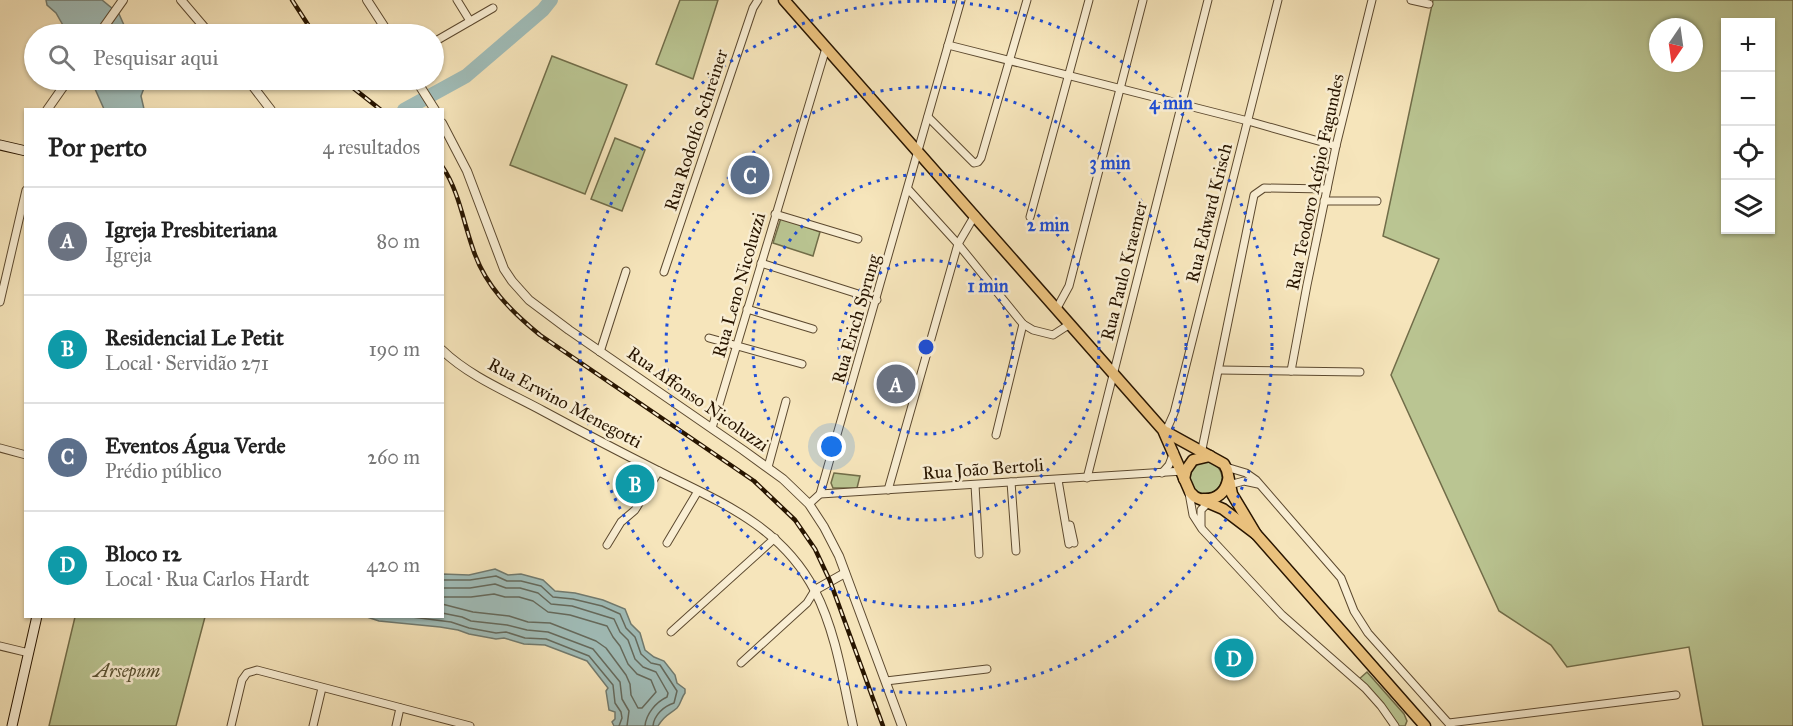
<!DOCTYPE html>
<html lang="pt">
<meta charset="utf-8">
<style>
:root{--surface:#fff;--page:#f6f6f6;--text:#222;--muted:#767676;--line:#e0e0e0;--accent:#8f2418}
body{margin:0;font-family:"IM FELL Great Primer",serif;background:var(--page);color:var(--text)}
.controls{position:absolute;right:18px;top:18px;display:grid;overflow:hidden;border-radius:0px;box-shadow:0 2px 4px #0004}
.controls button{width:54px;height:54px;display:grid;place-items:center;padding:0;border:0;border-bottom:2px solid var(--line);background:var(--surface);color:var(--text);font:30px sans-serif}
.compass{position:absolute;left:1649px;top:18px;width:54px;height:54px;border-radius:50%;background:var(--surface);box-shadow:0 2px 4px #0004;rotate:193deg}
.you{position:absolute;left:832px;top:447px;width:21px;height:21px;margin:-15px;border:4px solid #fff;border-radius:50%;background:#1a73e8;box-shadow:0 0 0 9px #1a73e833}
.badge{display:grid;place-items:center;width:39px;height:39px;border-radius:50%;background:var(--accent);color:#fff;font-size:20px;font-weight:700}
.pin{position:absolute;translate:-50% -50%;border:3px solid #fff;box-shadow:0 2px 6px #0006}
.list{margin:0;padding:0;list-style:none}
h2{display:flex;justify-content:space-between;align-items:center;height:78px;margin:0;padding:0 24px;font-size:26px}
h2 small{font-size:20px;font-weight:400;color:var(--muted)}
.list li{display:grid;grid-template-columns:39px 1fr auto;gap:18px;align-items:center;box-sizing:border-box;height:108px;padding:0 24px;border-top:2px solid var(--line)}
.list b{display:block;font-size:22px;white-space:nowrap}
.list p{margin:0;font-size:20px;white-space:nowrap;color:var(--muted)}
.list em{font-size:20px;font-style:normal;color:var(--muted)}
.icon{flex:none;width:33px;height:33px;fill:none;stroke:currentColor;stroke-width:2;stroke-linecap:round;stroke-linejoin:round}
.map{position:relative;flex:none;width:1793px;height:726px;overflow:hidden}
.search{position:absolute;background:var(--surface);box-shadow:0 2px 4px #0004;left:24px;top:24px;width:420px;height:66px;display:flex;align-items:center;gap:15px;box-sizing:border-box;padding:0 21px;border-radius:33px;color:var(--muted);font-size:22px}
.panel{position:absolute;background:var(--surface);box-shadow:0 2px 4px #0004;left:24px;top:108px;width:420px;height:510px;border-radius:0px}
.map>svg:first-child{display:block}
</style>
<div class="map">
<svg width="1793" height="726" viewBox="0 0 1793 726">
<rect width="100%" height="100%" fill="#f6e5bb"/>
<filter id="stains"><feTurbulence type="fractalNoise" baseFrequency=".00333" numOctaves="4"/><feColorMatrix values="0 0 0 0 .2 0 0 0 0 .09 0 0 0 0 .02 0 0 0 .5 -.17"/></filter>
<radialGradient id="worn" r=".72"><stop offset=".6" stop-color="#630" stop-opacity="0"/><stop offset="1" stop-color="#630" stop-opacity=".3"/></radialGradient>
<g fill="#bac592" stroke="#716d49" stroke-width="1.5" fill-rule="evenodd">
<path d="M 680,0 L 718,0 L 693,79 L 656,64 Z"/>
<path d="M 1433,0 L 1793,0 L 1793,726 L 1703,726 L 1689,647 L 1567,667 L 1551,645 L 1499,611 L 1391,375 L 1439,259 L 1383,236 ZM 1726,22 L 1770,22 L 1770,230 L 1726,230 ZM 1658,27 L 1694,27 L 1694,63 L 1658,63 Z"/>
<path d="M 552,56 L 627,85 L 585,194 L 510,165 Z"/>
<path d="M 615,138 L 645,150 L 622,211 L 591,199 Z"/>
<path d="M 781,218 L 820,232 L 813,256 L 773,243 Z"/>
<circle cx="1206" cy="478" r="16"/>
<path d="M 834,473 L 860,476 L 857,488 L 833,488 L 831,483 Z"/>
<path d="M 75,617 L 205,617 L 176,726 L 49,726 Z"/>
<path d="M 1367,672 L 1404,714 L 1407,721 L 1405,726 L 1398,726 L 1358,680 Z"/>
</g>
<g fill="#a0bdb9" stroke="#707a6f" stroke-width="1.5">
<path d="M 46,0 L 102,0 L 119,14 L 128,34 L 68,34 L 56,13 L 47,5 Z"/>
<path d="M 91,80 L 140,80 L 144,88 L 141,96 L 144,109 L 104,109 Z"/>
<path d="M 495,569 L 508,575 L 521,574 L 543,580 L 555,591 L 575,593 L 603,600 L 625,609 L 631,624 L 640,633 L 645,650 L 654,657 L 664,661 L 675,675 L 677,683 L 685,689 L 685,693 C 681,698 681,704 677,708 C 669,715 665,714 658,726 L 614,726 L 612,722 L 615,719 L 615,712 L 609,710 L 606,691 L 608,688 L 587,661 L 545,645 L 524,644 L 504,638 L 496,639 L 469,634 L 458,630 L 440,627 L 379,621 L 367,617 L 442,616 L 443,574 L 469,575 Z"/>
</g>
<g fill="none" stroke-linecap="round" stroke-linejoin="round">
<g stroke="#64695c" stroke-width="1.5">
<path d="M 442,580 L 470,580 L 496,576 L 507,581 L 521,581 L 541,586 L 553,597 L 573,599 L 602,606 L 620,614 L 626,628 L 635,637 L 641,654 L 651,663 L 660,665 L 677,691 L 674,703 C 664,706 654,715 653,726"/>
<path d="M 442,588 L 470,588 L 495,584 L 506,588 L 520,588 L 538,593 L 551,604 L 572,606 L 614,619 L 620,632 L 628,640 L 635,659 L 643,667 L 656,672 L 668,693 L 667,697 C 656,702 646,714 645,726"/>
<path d="M 442,597 L 471,597 L 494,594 L 505,597 L 519,597 L 533,601 L 548,612 L 570,615 L 607,626 L 613,637 L 620,646 L 628,664 L 637,674 L 651,680 L 656,692 L 642,708 L 638,708 L 631,695 L 630,684 L 626,675 L 606,648 L 596,641 L 550,623 L 528,622 L 509,616 L 473,612 L 442,604"/>
<path d="M 442,613 L 462,617 L 471,621 L 507,625 L 527,630 L 548,632 L 593,649 L 620,682 L 622,699 L 629,711 L 627,726"/>
<path d="M 404,616 L 451,622 L 469,628 L 496,633 L 506,632 L 525,638 L 546,639 L 589,656 L 613,685 L 615,703 L 621,712 L 622,718 L 619,726"/>
</g>
<path stroke="#a0bdb9" stroke-width="14" d="M 404,110 L 466,76 L 543,10 L 551,0"/>
<g stroke="#5c492f" stroke-width="9">
<g id="minor">
<path d="M 457,0 L 470,21"/>
<path d="M 1411,0 L 1429,4"/>
<path d="M 434,42 L 493,8"/>
<path d="M 948,45 L 1248,121 L 1336,146"/>
<path d="M 928,117 L 974,163 L 978,162 L 981,158 L 1027,0"/>
<path d="M 908,189 L 958,244 L 1023,324 L 1033,330 L 1053,335 L 1070,324"/>
<path d="M 1324,201 L 1377,201"/>
<path d="M 775,214 L 858,239"/>
<path d="M 1030,217 L 1089,0"/>
<path d="M 761,263 L 877,300"/>
<path d="M 664,272 L 753,8 L 758,0"/>
<path d="M 0,302 L 26,190"/>
<path d="M 1057,308 L 1069,286 L 1143,0"/>
<path d="M 747,309 L 813,329"/>
<path d="M 709,338 L 802,364"/>
<path d="M 600,352 L 626,271"/>
<path d="M 1219,370 L 1360,372"/>
<path d="M 1291,371 L 1307,285 L 1336,146 L 1372,0"/>
<path d="M 712,428 L 826,48"/>
<path d="M 1166,431 L 1174,413 L 1278,0"/>
<path d="M 996,435 L 1023,324"/>
<path d="M 0,448 L 26,455"/>
<path d="M 1201,454 L 1254,195 L 1264,188 L 1327,189"/>
<path d="M 768,467 L 786,401"/>
<path d="M 1226,467 L 1246,473 L 1256,480 L 1341,578 L 1354,611 L 1368,633 L 1451,726"/>
<path d="M 1162,473 L 1169,465 L 1174,452"/>
<path d="M 1087,478 L 1208,0"/>
<path d="M 1058,480 L 1069,544"/>
<path d="M 1011,482 L 1016,551"/>
<path d="M 975,485 L 979,554"/>
<path d="M 1229,485 L 1244,481 L 1258,484"/>
<path d="M 888,490 L 958,244 L 975,215"/>
<path d="M 1189,493 L 1193,515 L 1202,529 L 1282,615 L 1365,688 L 1381,706 L 1395,726"/>
<path d="M 820,494 L 961,0"/>
<path d="M 809,504 L 820,494 L 1183,471"/>
<path d="M 1070,525 L 1074,543"/>
<path d="M 1201,526 L 1201,510 L 1209,502"/>
<path d="M 667,543 L 698,491"/>
<path d="M 607,545 L 621,522 L 635,510 L 659,471"/>
<path d="M 671,632 L 775,538"/>
<path d="M 0,646 L 29,653"/>
<path d="M 741,663 L 807,603 L 815,590"/>
<path d="M 886,681 L 987,669"/>
<path d="M 1449,723 L 1676,695"/>
<path d="M 231,726 L 242,680 L 247,673 L 257,670 L 470,726"/>
<path d="M 313,726 L 322,688"/>
<path d="M 396,726 L 400,708"/>
</g>
</g>
<g stroke="#5c492f" stroke-width="10">
<g id="tertiary">
<path d="M 181,0 L 210,34"/>
<path d="M 367,0 L 389,34"/>
<path d="M 99,34 L 123,0"/>
<path d="M 248,80 L 271,110"/>
<path d="M 416,80 L 435,110"/>
<path d="M 47,110 L 68,80"/>
<path d="M 442,123 L 467,171 L 504,269 L 512,281 L 529,300 L 569,330 L 743,450 L 783,479 L 809,504 L 824,527 L 839,556 L 902,726"/>
<path d="M 442,350 C 470,377 510,393 543,411 C 580,431 618,451 656,470 C 718,501 781,525 815,591 C 836,632 843,681 853,726"/>
<path d="M 815,590 L 845,573"/>
</g>
</g>
<g stroke="#281500" stroke-width="11">
<g id="secondary">
<path d="M 0,145 L 26,151"/>
<path d="M 12,726 L 37,616"/>
</g>
</g>
<g stroke="#281500" stroke-width="13">
<g id="trunk">
<path d="M 784,0 L 1163,430 L 1190,492 L 1195,497 L 1223,509 L 1256,534"/>
<path d="M 1166,432 L 1224,464 L 1227,470 L 1232,494 L 1256,534 L 1425,726"/>
<path d="M 1184,479 L 1186,470 L 1193,460 L 1210,456"/>
<path d="M 1203,499 C 1217,500 1225,493 1228,480"/>
</g>
</g>
<use href="#minor" stroke="#f9eed3" stroke-width="7"/>
<use href="#tertiary" stroke="#f9eed3" stroke-width="8"/>
<use href="#secondary" stroke="#f9eed3" stroke-width="9"/>
<use href="#trunk" stroke="#ebc27e" stroke-width="10"/>
<g stroke="#281500" stroke-width="4.5">
<g id="rail">
<path d="M 292,0 L 314,34"/>
<path d="M 343,80 L 381,110"/>
<path d="M 442,166 C 459,191 463,221 473,249 C 485,286 511,311 540,335 L 754,481 L 795,520 L 815,549 L 830,581 L 883,726"/>
</g>
</g>
<use href="#rail" stroke="#f9eed3" stroke-width="2" stroke-dasharray="7" stroke-linecap="butt"/>
</g>
<g fill="none" stroke="#1d4ed8" stroke-width="3" stroke-dasharray="3 6">
<circle cx="926" cy="347" r="87"/>
<circle cx="926" cy="347" r="173"/>
<circle cx="926" cy="347" r="260"/>
<circle cx="926" cy="347" r="346"/>
</g>
<g text-anchor="middle" dominant-baseline="central" stroke-width="5" stroke-linejoin="round" paint-order="stroke">
<g font-size="18" fill="#281500" stroke="#f9eed3">
<text transform="translate(696 130) rotate(-72)">Rua Rodolfo Schreiner</text>
<text transform="translate(1315 182) rotate(-78)">Rua Teodoro Acípio Fagundes</text>
<text transform="translate(1209 213) rotate(-76)">Rua Edward Krisch</text>
<text transform="translate(1124 271) rotate(-76)">Rua Paulo Kraemer</text>
<text transform="translate(739 285) rotate(-74)">Rua Leno Nicoluzzi</text>
<text transform="translate(856 319) rotate(-74)">Rua Erich Sprung</text>
<text transform="translate(698 399) rotate(35)">Rua Affonso Nicoluzzi</text>
<text transform="translate(565 403) rotate(28)">Rua Erwino Menegotti</text>
<text transform="translate(983 469) rotate(-4)">Rua João Bertoli</text>
</g>
<g font-size="18" font-style="italic" fill="#5b5333" stroke="#f9eed3">
<text x="127" y="671">Arsepum</text>
</g>
</g>
<circle cx="926" cy="347" r="9" fill="#1d4ed8" stroke="#f9eed3" stroke-width="3"/>
<g font-size="18" text-anchor="middle" font-weight="bold" fill="#1d4ed8" stroke="#f9eed3" stroke-width="5" stroke-linejoin="round" paint-order="stroke">
<text x="1171" y="109">4 min</text>
<text x="1110" y="169">3 min</text>
<text x="1048" y="231">2 min</text>
<text x="988" y="292">1 min</text>
</g>
<rect width="100%" height="100%" filter="url(#stains)"/>
<rect width="100%" height="100%" fill="url(#worn)"/>
</svg>
<div class="controls">
<button>+</button>
<button>−</button>
<button><svg class="icon" aria-label="locate" viewBox="0 0 24 24"><circle cx="12" cy="12" r="6"/><path d="M12 2v4M12 18v4M2 12h4M18 12h4"/></svg></button>
<button><svg class="icon" aria-label="layers" viewBox="0 0 24 24"><path d="M12 4l9 5-9 5-9-5zM3 14l9 5 9-5"/></svg></button>
</div>
<svg class="compass" viewBox="-18 -18 36 36"><path d="M0-13l5 13h-10z" fill="#e53935"/><path d="M0 13l5-13h-10z" fill="#767676"/></svg>
<div class="you"></div>
<div class="pin badge" style="left:896px;top:384px;background:#6b7280">A</div>
<div class="pin badge" style="left:635px;top:484px;background:#0f9aa8">B</div>
<div class="pin badge" style="left:750px;top:175px;background:#5c6f8a">C</div>
<div class="pin badge" style="left:1234px;top:658px;background:#0f9aa8">D</div>
<div class="search"><svg class="icon" aria-label="search" viewBox="0 0 24 24"><circle cx="10" cy="10" r="6"/><path d="M15 15l6 6"/></svg>Pesquisar aqui</div>
<section class="panel">
<h2>Por perto<small>4 resultados</small></h2>
<ul class="list">
<li><span class="badge" style="background:#6b7280">A</span><div><b>Igreja Presbiteriana</b><p>Igreja</p></div><em>80 m</em></li>
<li><span class="badge" style="background:#0f9aa8">B</span><div><b>Residencial Le Petit</b><p>Local · Servidão 271</p></div><em>190 m</em></li>
<li><span class="badge" style="background:#5c6f8a">C</span><div><b>Eventos Água Verde</b><p>Prédio público</p></div><em>260 m</em></li>
<li><span class="badge" style="background:#0f9aa8">D</span><div><b>Bloco 12</b><p>Local · Rua Carlos Hardt</p></div><em>420 m</em></li>
</ul>
</section>
</div>
